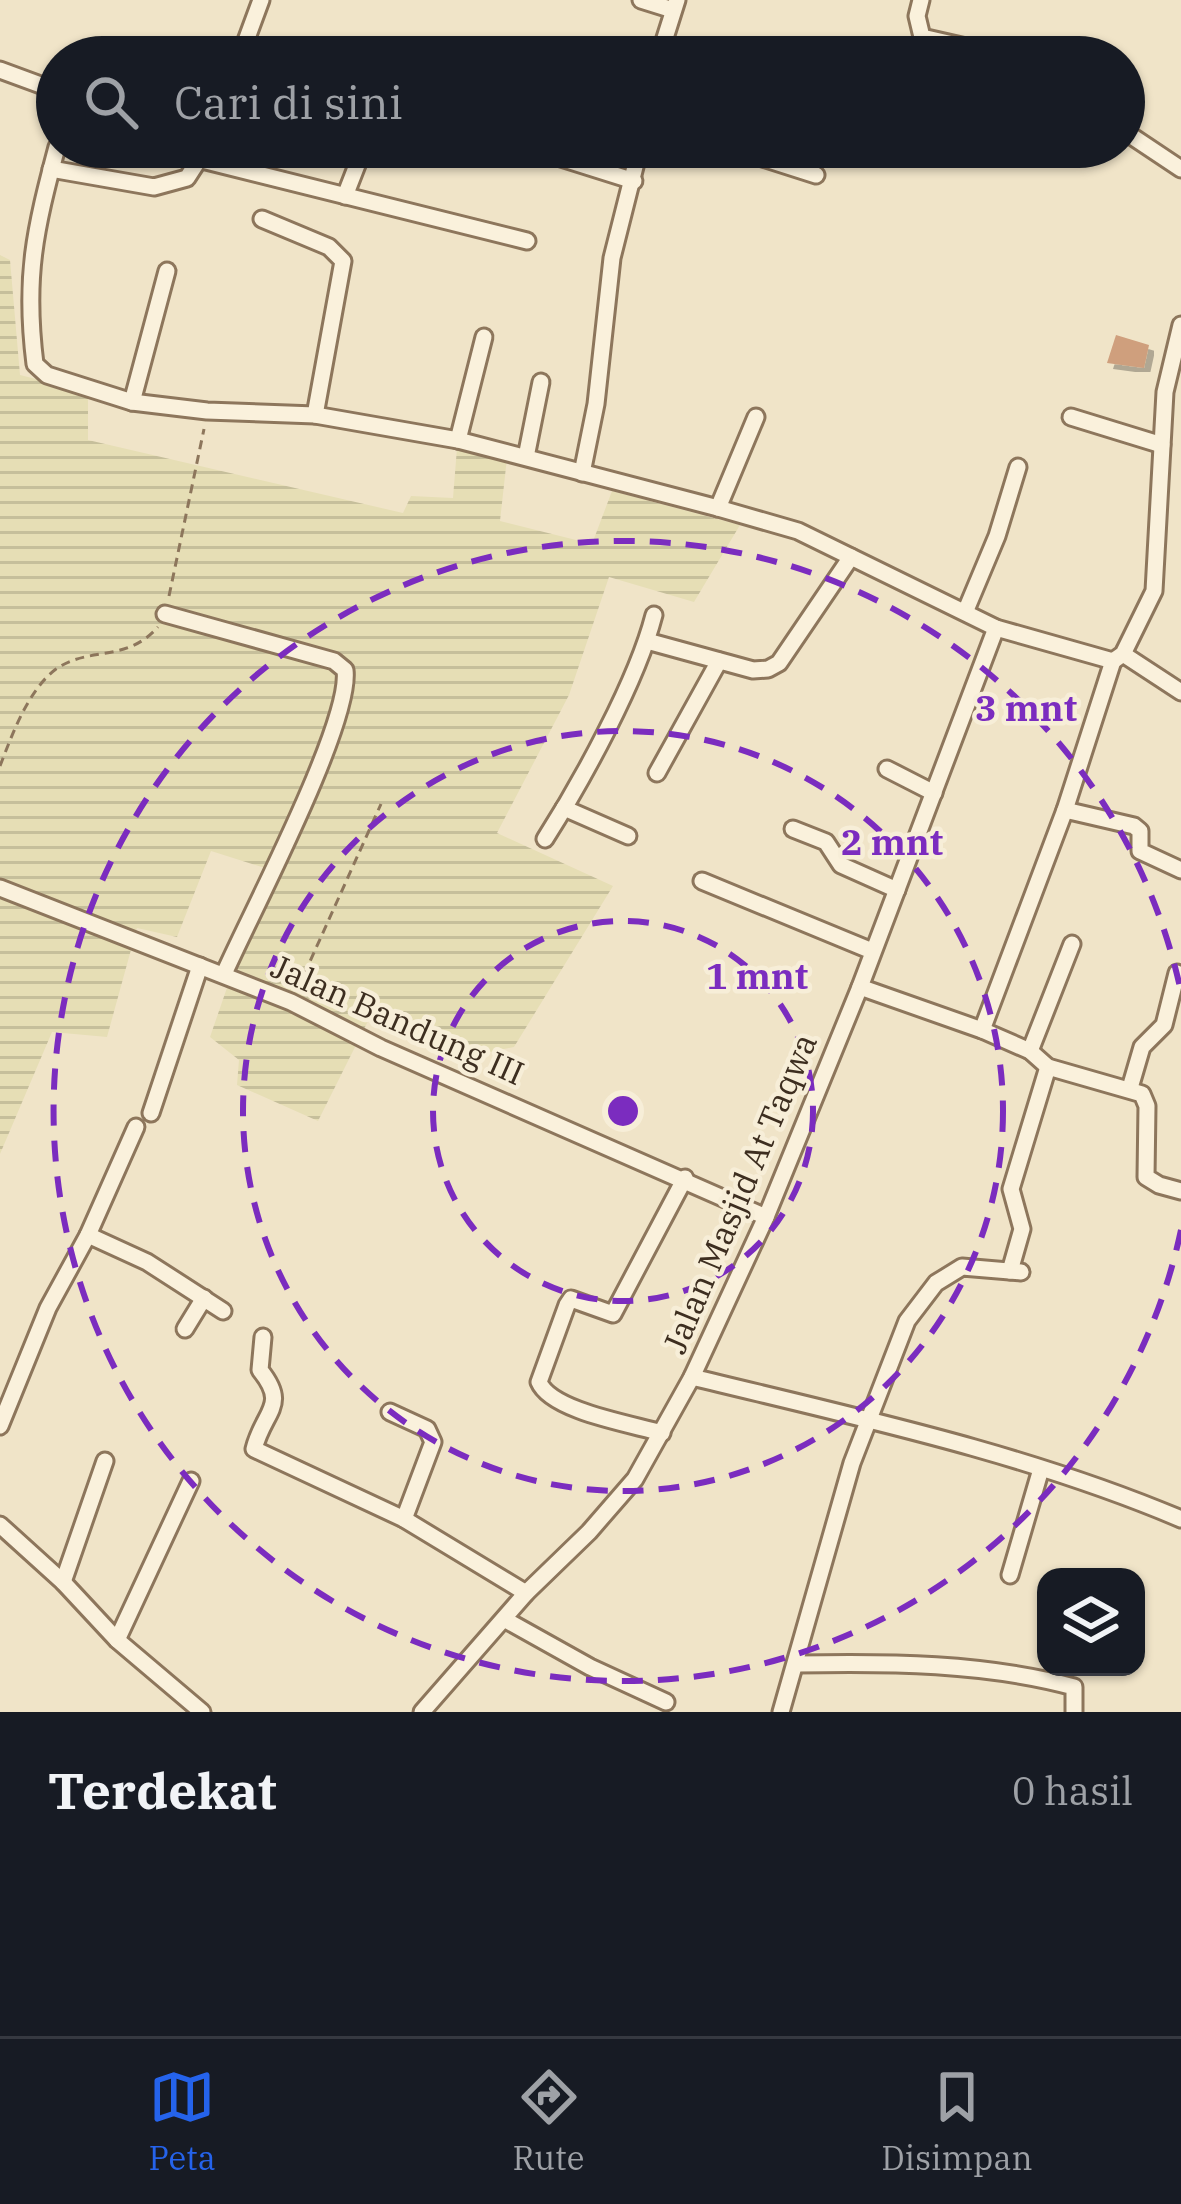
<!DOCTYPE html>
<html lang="id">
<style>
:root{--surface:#171b24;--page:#20242c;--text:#f1f3f6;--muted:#9ea1a6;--line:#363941;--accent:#2563eb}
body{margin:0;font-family:"IBM Plex Serif",serif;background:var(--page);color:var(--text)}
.controls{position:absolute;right:36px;bottom:36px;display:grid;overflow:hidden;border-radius:24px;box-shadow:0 3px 9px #0004}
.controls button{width:108px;height:108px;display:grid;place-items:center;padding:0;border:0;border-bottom:3px solid var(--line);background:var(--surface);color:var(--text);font:60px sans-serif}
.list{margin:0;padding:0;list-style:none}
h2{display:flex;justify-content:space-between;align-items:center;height:156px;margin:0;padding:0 48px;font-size:51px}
h2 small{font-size:39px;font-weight:400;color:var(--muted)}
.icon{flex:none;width:66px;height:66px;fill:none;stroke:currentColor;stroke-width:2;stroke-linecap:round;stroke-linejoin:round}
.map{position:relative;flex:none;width:1181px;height:1712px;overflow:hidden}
.search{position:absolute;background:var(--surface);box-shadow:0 3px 9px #0004;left:36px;right:36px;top:36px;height:132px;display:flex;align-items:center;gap:30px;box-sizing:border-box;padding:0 42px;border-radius:66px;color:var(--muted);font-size:45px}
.sheet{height:324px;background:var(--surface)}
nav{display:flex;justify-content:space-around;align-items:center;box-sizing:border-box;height:168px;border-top:3px solid var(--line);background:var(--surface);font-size:33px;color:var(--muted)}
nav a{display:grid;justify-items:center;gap:6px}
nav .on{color:var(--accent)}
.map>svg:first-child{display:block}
</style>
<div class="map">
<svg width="1181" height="1712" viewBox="0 0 1181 1712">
<defs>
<pattern id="farmland-rules" width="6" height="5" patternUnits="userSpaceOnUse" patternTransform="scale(3)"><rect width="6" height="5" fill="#e6deb5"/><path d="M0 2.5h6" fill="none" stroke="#c6bf9b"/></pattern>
<filter id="shadow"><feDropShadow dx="6" dy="6" stdDeviation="0" flood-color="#0004"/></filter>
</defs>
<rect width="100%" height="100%" fill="#f0e4c8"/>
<path fill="url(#farmland-rules)" d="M 0,255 L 10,260 L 20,375 L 88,392 L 88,440 L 403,513 L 411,496 L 453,498 L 457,448 L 507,458 L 500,521 L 592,544 L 612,491 L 740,525 L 694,602 L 609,577 L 569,695 L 497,833 L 613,886 L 514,1047 L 452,1060 L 373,1011 L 318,1121 L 237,1085 L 239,1060 L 210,1037 L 268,869 L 211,851 L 177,937 L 137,928 L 107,1037 L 52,1032 L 0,1154 Z"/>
<path fill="#cf9f7d" filter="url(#shadow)" d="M 1116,335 L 1149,345 L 1144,368 L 1107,363 Z"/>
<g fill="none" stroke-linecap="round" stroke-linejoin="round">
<g stroke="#8d765c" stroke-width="21">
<g id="minor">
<path d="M 641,0 L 673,10"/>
<path d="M 921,0 L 917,16 L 922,37 L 966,47 L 987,57"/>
<path d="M 240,57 L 261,0"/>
<path d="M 659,57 L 677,0"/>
<path d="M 797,57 L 800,49"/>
<path d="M 0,70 L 57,91"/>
<path d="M 1124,131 L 1181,169"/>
<path d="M 57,147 C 35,230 24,277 35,364 L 47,375 L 132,402 L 207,411 L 315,415 L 458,440 L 718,508 L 798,531 L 996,628 L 1113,661 L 1123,654 L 1154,591 L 1165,392 L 1181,325"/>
<path d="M 477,147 L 487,147"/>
<path d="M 526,147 L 634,181"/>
<path d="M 728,147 L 816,175"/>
<path d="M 202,160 L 527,241"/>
<path d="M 51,169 L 154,187 L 187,178 L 207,147"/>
<path d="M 345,196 L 364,147"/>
<path d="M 262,219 L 329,247 L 343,261 L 315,415"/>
<path d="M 132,402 L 167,271"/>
<path d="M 1071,417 L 1162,445"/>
<path d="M 458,440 L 484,337"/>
<path d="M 526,457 L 541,382"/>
<path d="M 582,473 L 596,404 L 612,258 L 640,147"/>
<path d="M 718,508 L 756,417"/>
<path d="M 966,610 L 997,536 L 1018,467"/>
<path d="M 165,614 L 334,661 L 345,670 C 352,722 250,915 224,974"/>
<path d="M 647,641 L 753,670 L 768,669 L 779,663 L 851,557"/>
<path d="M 1123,654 L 1181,692"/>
<path d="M 887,769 L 934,793"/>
<path d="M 657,773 L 719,661"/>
<path d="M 564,808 L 628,836"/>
<path d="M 1065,810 L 1134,826 L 1140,831 L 1140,851 L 1181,870"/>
<path d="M 793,829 L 826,842 L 841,865 L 897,890"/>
<path d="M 545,839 C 582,781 637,681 654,615"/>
<path d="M 702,881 L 872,951"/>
<path d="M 0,888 L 291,1002 L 381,1048 L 766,1217"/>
<path d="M 860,987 L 982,1030 L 1030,1051 L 1048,1067 L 1142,1094 L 1147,1106 L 1146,1177 L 1159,1185 L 1181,1191"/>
<path d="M 982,1030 L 1065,810 L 1113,661"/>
<path d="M 1030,1051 L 1072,944"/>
<path d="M 1130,1088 L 1142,1047 L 1164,1025 L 1177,973"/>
<path d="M 151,1113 L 200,966"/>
<path d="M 88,1235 L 136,1127"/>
<path d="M 1010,1271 L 1022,1229 L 1011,1189 L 1048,1067"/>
<path d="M 185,1329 L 204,1298"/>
<path d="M 263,1337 L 260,1370 C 289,1406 264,1410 254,1449 L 404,1519 L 526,1593"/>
<path d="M 692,1377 C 856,1417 1025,1453 1181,1519"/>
<path d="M 390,1412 L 427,1429 L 433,1442 L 404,1519"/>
<path d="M 0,1426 L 48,1308 L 88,1235 L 147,1262 L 223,1311"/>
<path d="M 662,1433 C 631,1424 551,1411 539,1382 L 567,1305 L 571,1299 L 613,1314 L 685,1178"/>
<path d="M 0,1525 L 63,1582 L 117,1640 L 202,1712"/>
<path d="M 1010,1575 L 1041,1469"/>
<path d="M 63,1582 L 105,1461"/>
<path d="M 504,1619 L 590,1667 L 666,1702"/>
<path d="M 117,1640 L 191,1481"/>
<path d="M 796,1664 C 887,1662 986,1663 1074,1687 L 1074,1712"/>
<path d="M 422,1712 L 526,1593 L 589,1532 L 635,1479 L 692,1377 L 766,1217 L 860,987 L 996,628"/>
<path d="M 781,1712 L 852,1463 L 907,1321 L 936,1283 L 962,1267 L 1021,1272"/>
</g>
</g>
<g stroke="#8d765c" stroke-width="3" stroke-dasharray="9 6" stroke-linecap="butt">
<path d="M 169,596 L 204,429"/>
<path d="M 0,766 C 12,735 28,690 56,669 C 89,646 126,663 158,627"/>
<path d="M 298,988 L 381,804"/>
</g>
<use href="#minor" stroke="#faf1dc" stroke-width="15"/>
</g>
<g fill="none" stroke="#7b2cbf" stroke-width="6" stroke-dasharray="21 15">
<circle cx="623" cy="1111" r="190"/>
<circle cx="623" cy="1111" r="380"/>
<path d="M1181 1230A570 570 0 1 1 1181 992"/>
</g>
<g text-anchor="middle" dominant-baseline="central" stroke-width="9" stroke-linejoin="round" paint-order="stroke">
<g font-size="33" fill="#3d2e20" stroke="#f7eed8">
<text transform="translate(398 1019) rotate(24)">Jalan Bandung III</text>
<text transform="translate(739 1193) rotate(-67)">Jalan Masjid At Taqwa</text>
</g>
</g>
<circle cx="623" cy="1111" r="18" fill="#7b2cbf" stroke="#f7eed8" stroke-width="6"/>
<g font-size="36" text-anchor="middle" font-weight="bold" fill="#7b2cbf" stroke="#f7eed8" stroke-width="9" stroke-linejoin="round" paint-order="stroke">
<text x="1026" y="721">3 mnt</text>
<text x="892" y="855">2 mnt</text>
<text x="757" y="989">1 mnt</text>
</g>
</svg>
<div class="controls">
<button><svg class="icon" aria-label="layers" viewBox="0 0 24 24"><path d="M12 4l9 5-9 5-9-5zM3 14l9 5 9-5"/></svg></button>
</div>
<div class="search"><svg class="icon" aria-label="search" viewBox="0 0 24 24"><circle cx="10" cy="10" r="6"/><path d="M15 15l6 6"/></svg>Cari di sini</div>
</div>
<section class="sheet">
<h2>Terdekat<small>0 hasil</small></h2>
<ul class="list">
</ul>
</section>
<nav>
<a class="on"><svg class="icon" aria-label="map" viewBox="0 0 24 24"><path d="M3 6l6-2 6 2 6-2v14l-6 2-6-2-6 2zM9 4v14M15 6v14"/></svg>Peta</a>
<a><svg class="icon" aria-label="directions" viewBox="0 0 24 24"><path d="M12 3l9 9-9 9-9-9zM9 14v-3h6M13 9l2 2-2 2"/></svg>Rute</a>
<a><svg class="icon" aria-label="saved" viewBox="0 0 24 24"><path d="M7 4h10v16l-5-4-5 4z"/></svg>Disimpan</a>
</nav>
